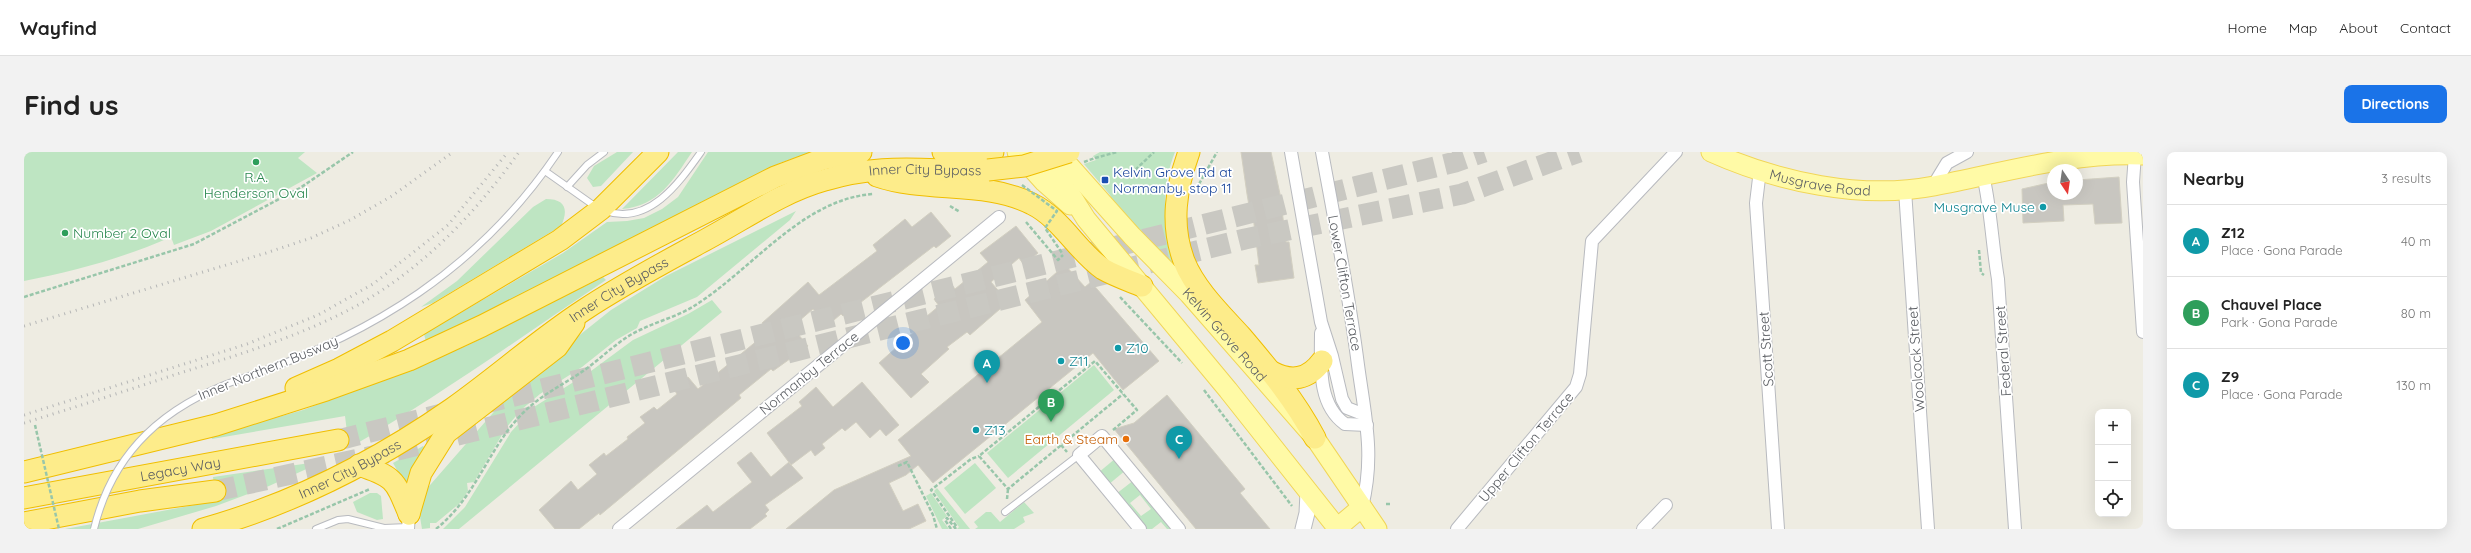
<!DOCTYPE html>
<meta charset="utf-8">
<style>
:root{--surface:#fff;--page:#f2f2f2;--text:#222;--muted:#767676;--line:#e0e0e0;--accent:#1a73e8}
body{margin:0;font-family:Quicksand,sans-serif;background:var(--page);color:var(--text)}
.controls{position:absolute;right:12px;bottom:12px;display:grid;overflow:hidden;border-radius:8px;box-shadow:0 4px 16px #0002}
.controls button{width:36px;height:36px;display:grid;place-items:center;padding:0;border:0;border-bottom:1px solid var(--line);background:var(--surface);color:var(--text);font:20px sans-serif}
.compass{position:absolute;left:2023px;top:12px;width:36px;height:36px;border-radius:50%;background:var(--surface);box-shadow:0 4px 16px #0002;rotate:167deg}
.you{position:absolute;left:879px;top:191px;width:14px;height:14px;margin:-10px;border:3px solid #fff;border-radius:50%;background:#1a73e8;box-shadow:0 0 0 6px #1a73e833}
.badge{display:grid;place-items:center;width:26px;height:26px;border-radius:50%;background:var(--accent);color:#fff;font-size:13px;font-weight:700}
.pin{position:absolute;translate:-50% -33px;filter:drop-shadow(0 1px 2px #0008)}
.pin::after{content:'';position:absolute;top:21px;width:14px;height:12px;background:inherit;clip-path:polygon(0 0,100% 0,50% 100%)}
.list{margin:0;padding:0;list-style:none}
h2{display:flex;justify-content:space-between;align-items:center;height:52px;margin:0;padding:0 16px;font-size:17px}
h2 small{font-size:13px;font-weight:400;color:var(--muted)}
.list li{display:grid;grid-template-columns:26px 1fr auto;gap:12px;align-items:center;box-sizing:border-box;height:72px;padding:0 16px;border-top:1px solid var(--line)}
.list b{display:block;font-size:15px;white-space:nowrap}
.list p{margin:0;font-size:13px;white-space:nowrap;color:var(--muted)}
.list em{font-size:13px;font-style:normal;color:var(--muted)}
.icon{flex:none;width:22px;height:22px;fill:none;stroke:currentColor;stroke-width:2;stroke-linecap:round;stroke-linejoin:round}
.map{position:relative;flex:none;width:2119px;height:377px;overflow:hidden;border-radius:8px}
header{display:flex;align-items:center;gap:24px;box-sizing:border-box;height:56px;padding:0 20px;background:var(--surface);border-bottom:1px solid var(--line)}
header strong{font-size:19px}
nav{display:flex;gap:22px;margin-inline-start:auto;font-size:14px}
.intro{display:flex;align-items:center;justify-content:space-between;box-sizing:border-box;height:96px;padding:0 24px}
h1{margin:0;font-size:28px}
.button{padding:10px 18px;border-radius:8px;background:var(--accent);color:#fff;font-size:14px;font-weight:700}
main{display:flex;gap:24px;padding:0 24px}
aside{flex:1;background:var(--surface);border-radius:8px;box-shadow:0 4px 16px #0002}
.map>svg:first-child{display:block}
</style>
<header>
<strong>Wayfind</strong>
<nav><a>Home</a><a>Map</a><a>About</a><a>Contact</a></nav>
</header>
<div class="intro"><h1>Find us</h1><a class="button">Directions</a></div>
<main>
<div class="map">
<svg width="2119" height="377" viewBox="0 0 2119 377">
<rect width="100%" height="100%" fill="#eeece2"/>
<g fill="#bee5c2" fill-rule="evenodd">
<path d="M 0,0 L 281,0 L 274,6 L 293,21 L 187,79 L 150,93 L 147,85 C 99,106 51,119 0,129 Z"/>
<path d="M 593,0 L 609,0 L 577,34 L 569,35 L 563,26 L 570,14 Z"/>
<path d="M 654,0 L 668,0 C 649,28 635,54 598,57 Z"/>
<path d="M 684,0 L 787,0 L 756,11 L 644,70 L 402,190 L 400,182 L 539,101 L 583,70 L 603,69 L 620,66 L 638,57 L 654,45 Z"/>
<path d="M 1076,0 L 1151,0 C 1136,38 1140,72 1153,110 L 1150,112 L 1136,103 L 1093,60 L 1086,43 L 1060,12 L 1072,8 L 1069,4 Z"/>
<path d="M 522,47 C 541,47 545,57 537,74 L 409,151 L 397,155 L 433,129 L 509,55 Z"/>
<path d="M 772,59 L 766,68 L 673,145 L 616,169 L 613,176 L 592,188 L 558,215 L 516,242 L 497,258 L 482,276 L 450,330 L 443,331 L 444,339 L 436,351 L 412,371 L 406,371 L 406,376 L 398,377 L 396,365 L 400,340 L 475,254 L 483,241 L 587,158 L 642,124 Z"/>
<path d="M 579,125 L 582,128 C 497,185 414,245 325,296 L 321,264 L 188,287 L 187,284 L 279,258 L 358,228 L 442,194 Z"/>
<path d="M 688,148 L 698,160 L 435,377 L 419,377 L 441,355 L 487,280 L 510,255 L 567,219 L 609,188 L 664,162 Z"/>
<path d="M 1070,213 L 1090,238 L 984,326 L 963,301 Z"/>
<path d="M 399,294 L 401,296 L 386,341 L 369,311 Z"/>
<path d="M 1092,306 L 1102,318 L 1084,333 L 1074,321 Z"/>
<path d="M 300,309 L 245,334 L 192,354 L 114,377 L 41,377 L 192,349 L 189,325 Z"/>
<path d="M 951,311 L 972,336 L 941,362 L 920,336 Z"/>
<path d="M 1110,328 L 1151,377 L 1143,377 L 1137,370 L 1128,377 L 1120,377 L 1092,342 ZM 1116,343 L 1127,357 L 1117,364 L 1106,351 Z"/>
<path d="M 913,336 L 946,377 L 933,377 L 935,375 L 910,339 Z"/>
<path d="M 346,341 L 353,341 L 357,344 L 359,367 L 353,368 L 333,360 L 329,350 Z"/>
<path d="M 907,341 L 923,364 L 918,368 L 925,377 L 918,377 L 902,344 Z"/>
<path d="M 1000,350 L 1010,361 L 999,365 L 1001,370 L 990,377 L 951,377 L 954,375 L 950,370 L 962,360 L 967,360 L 976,370 Z"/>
</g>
<g fill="#c8c6c0" stroke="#d2cfc1">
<path d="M 1217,0 L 1247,0 L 1256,42 L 1262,90 L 1265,90 L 1270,126 L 1234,131 L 1231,113 L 1235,113 L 1229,64 L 1227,65 L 1223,42 Z"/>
<path d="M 2095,25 L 2098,71 L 2071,72 L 2069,52 L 2039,53 L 2040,69 L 1999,71 L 1998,37 L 2029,30 L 2029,42 L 2053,42 L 2053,28 Z"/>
<path d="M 907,60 L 927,84 L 912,96 L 910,94 L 819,164 L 817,162 L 803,174 L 789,157 L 768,175 L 784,194 L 749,219 L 747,217 L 715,243 L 717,246 L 576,363 L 575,361 L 555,377 L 531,377 L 515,358 L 547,329 L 554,338 L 573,322 L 565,313 L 580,301 L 582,304 L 604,287 L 603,285 L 621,271 L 616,265 L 630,255 L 633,258 L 653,242 L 649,236 L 664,225 L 674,237 L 745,179 L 738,171 L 784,130 L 795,143 L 853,99 L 849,93 L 881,67 L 888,75 Z"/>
<path d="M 992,74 L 1014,101 L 1000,113 L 995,106 L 967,130 L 984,150 L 946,183 L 943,180 L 923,195 L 925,197 L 897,222 L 905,230 L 887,246 L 855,211 L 893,177 L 891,174 L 915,154 L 910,147 L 928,133 L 931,137 L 964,110 L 956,101 Z"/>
<path d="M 1041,113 L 1061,135 L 1067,130 L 1135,209 L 1099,238 L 1069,201 L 909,331 L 894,313 L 882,323 L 865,331 L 879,359 L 894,352 L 902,369 L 885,377 L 762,377 L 810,338 L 887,304 L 874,288 L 1018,170 L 1001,148 Z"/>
<path d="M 838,230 L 875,273 L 862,284 L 856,277 L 846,286 L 832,270 L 821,279 L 818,276 L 798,292 L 801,296 L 791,304 L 787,298 L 767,313 L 779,326 L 741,353 L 745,358 L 741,362 L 743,364 L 726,377 L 652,377 L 683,353 L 689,360 L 728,330 L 713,311 L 727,300 L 747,325 L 765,310 L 767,313 L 743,281 L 778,254 L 775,250 L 792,235 L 809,255 Z"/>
<path d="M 1143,243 L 1221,337 L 1216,341 L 1246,377 L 1172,377 L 1090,277 L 1110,271 Z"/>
</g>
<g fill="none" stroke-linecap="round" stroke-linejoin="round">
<g stroke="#c9c8c2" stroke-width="21" stroke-dasharray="21 10" stroke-linecap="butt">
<path d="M 458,252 L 1431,10 L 1460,0"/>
<path d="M 314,288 L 418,262"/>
<path d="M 191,339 L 362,301 L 1221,87 L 1438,42 L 1555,0"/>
</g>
<g stroke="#b8babf" stroke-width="8">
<g id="service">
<path d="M 521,19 L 572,55"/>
<path d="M 543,35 L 563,13 L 580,0"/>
<path d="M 581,59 C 625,74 655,31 677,0"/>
<path d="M 216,227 C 347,184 456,116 534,0"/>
<path d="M 981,360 L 1055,303"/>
<path d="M 292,377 L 314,368 L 324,367 L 360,376 L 384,375"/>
</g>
</g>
<g stroke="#b8babf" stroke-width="14">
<g id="minor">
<path d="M 1267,0 L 1297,170 L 1308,204 L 1318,247 L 1323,256 L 1341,263"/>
<path d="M 1298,0 C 1311,71 1325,142 1334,213 C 1341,265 1351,303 1338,355"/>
<path d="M 2111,2 L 2109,30 L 2119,180"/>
<path d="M 1736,18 L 1732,51 L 1754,377"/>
<path d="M 1959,23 C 1967,57 1968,92 1974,127 L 1991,377"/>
<path d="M 1909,34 L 1923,11 L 1943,0"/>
<path d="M 1881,38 L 1904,377"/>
<path d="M 1297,181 C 1297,212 1293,252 1321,272 L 1343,273"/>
<path d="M 384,377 L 385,362"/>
<path d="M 595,377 L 975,65"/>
<path d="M 1116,377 L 1055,303 L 1078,284 L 1155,377"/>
<path d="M 1433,377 L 1552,235 L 1556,222 L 1568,89 L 1652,0"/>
<path d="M 1619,377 L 1642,353"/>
</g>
</g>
<g stroke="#b8babf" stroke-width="17">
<path id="tertiary" d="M 1279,377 L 1283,361 L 1284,340"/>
</g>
<g stroke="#f1d657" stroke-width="21">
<g id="primary">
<path d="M 993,0 L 1020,30 L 1046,53"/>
<path d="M 1015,0 L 1037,27 L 1062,67 L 1204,238 L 1314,377"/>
<path id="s1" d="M 1033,0 L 1108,84 L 1165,142 L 1291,286 L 1353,377"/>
<path id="s2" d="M 1687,0 C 1754,30 1837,48 1910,34 C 1979,21 2047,0 2119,3"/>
<path d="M 1313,376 L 1338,355"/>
</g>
</g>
<g stroke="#f0be00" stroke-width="23">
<g id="motorway">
<path d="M 919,0 L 969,0"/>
<path d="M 1165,0 C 1152,36 1146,72 1160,109 C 1171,137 1197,162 1217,184 C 1245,217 1271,248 1291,286"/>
<path d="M 853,24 C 902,41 961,28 1008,52 C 1037,66 1054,100 1079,117 C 1091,124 1106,129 1118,134"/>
<path d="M 1248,220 C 1267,230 1284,228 1298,209"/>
<path d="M 272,236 L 315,217 L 368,189 L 536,88 L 577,57 L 634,0"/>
<path d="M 335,313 C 371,325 371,328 385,362"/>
<path d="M 0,320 L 192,273 L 302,238 L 385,208 L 458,174 L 751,25 L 799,7 L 837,0"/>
<path id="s3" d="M 0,346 L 314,288"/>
<path d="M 385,362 L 397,321 L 422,281 L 533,195 L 550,171"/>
<path d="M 0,371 L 116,349 L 191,339"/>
<path id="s4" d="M 179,377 C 269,352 353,309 429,256 C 474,224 514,188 560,158 C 599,132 641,110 683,87 C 722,66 758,40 801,28 C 859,10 906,20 964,18"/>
</g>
</g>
<g stroke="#98c6aa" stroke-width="2.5" stroke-dasharray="4 2" stroke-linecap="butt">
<path d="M 1071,6 L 1093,0"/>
<path d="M 1107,22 L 1130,0"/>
<path d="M 1175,32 L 1193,0"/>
<path d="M 926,54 L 936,60"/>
<path d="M 1949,55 L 1951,61"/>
<path d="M 1002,70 L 1034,108 L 1039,103"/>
<path d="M 1955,98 L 1957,121 L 1960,123"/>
<path d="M 0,145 L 170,92 L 276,36 L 329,0"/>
<path d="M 1096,145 L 1158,211"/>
<path d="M 1180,238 L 1268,354"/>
<path d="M 1089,278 L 1113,258 L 1071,209 L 955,304 L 984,337 L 1099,242"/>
<path d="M 1037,293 L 1043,300"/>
<path d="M 874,314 L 883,310 L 909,363 L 913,377"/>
<path d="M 983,347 L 984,337"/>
<path d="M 1362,352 L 1368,352"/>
<path d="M 253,377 L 346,337"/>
<path d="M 412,377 C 454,343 464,295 500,260 C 518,242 541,232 562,217 C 581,203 597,186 618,177 C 635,169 654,164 670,154 C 728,118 778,47 849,42"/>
<path d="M 927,377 L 921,368 L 923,366 L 931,376 L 933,375 L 907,338 L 947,307 L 955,304"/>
</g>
<use href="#service" stroke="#fff" stroke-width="6"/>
<use href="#minor" stroke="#fff" stroke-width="12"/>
<use href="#tertiary" stroke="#fff" stroke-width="15"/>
<use href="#primary" stroke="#fffaa6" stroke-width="19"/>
<use href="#motorway" stroke="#fdec8a" stroke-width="21"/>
<g stroke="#b5b6b6" stroke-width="3" stroke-dasharray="1 5" stroke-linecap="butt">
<path d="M 0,174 L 242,101 L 287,86 L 326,68 L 368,44 L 429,0"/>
<path d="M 0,263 L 223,192 L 294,163 L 349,132 L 424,73 L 484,0"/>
<path d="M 0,271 C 52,255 104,238 156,221 C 217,202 277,184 334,153 C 399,116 452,61 495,0"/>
</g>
<g stroke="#b8babf" stroke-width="8" stroke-linecap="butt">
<path id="service-bridge" d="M 70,377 C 89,298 142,253 216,227"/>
</g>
<g stroke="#f0be00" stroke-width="23" stroke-linecap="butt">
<path id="motorway-bridge" d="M 964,18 L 1000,14 L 1045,0"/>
</g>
<g stroke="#98c6aa" stroke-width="2.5" stroke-dasharray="4 2" stroke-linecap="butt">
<path d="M 1060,10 L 1071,6"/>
<path d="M 998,33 L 1033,59 L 1021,76 L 1038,101"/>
<path d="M 11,273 L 35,377"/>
</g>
<use href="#service-bridge" stroke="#fff" stroke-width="6"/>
<use href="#motorway-bridge" stroke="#fdec8a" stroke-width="21"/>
</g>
<g fill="#2e9e5b" stroke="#fff" stroke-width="1.5">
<circle cx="232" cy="10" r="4"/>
<circle cx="41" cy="81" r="4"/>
</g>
<rect fill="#1a4fb4" stroke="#fff" stroke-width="1.5" x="1077" y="24" width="8" height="8" rx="2"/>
<g fill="#0f9aa8" stroke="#fff" stroke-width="1.5">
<circle cx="2019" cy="55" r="4"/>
<circle cx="1094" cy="196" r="4"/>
<circle cx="1037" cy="209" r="4"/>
<circle cx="952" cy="278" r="4"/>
</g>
<circle fill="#e8710a" stroke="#fff" stroke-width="1.5" cx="1102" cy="287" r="4"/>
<g text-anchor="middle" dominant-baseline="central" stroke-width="3.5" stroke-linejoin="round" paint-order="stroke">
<g font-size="14" fill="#5b5e63" stroke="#fff">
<text stroke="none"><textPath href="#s4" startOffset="818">Inner City Bypass</textPath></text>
<text stroke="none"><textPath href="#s2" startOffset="114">Musgrave Road</textPath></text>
<text transform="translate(1321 131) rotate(80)">Lower Clifton Terrace</text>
<text stroke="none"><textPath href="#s4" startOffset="483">Inner City Bypass</textPath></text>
<text stroke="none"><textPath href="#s1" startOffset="248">Kelvin Grove Road</textPath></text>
<text transform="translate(1742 197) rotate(-94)">Scott Street</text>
<text transform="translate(1979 199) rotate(-94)">Federal Street</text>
<text transform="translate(1892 207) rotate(-94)">Woolcock Street</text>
<text transform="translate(244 216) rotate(-22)">Inner Northern Busway</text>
<text transform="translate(785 221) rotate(-39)">Normanby Terrace</text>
<text transform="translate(1502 295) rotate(-50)">Upper Clifton Terrace</text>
<text stroke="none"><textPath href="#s4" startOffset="159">Inner City Bypass</textPath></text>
<text stroke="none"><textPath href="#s3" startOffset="159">Legacy Way</textPath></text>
</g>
<g font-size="14" fill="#164399" stroke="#fff" text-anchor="start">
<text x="1089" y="20">Kelvin Grove Rd at<tspan x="1089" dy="16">Normanby, stop 11</tspan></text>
</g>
<g font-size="14" fill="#27864d" stroke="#fff">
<text x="232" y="25">R.A.<tspan x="232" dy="16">Henderson Oval</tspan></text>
<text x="49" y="81" text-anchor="start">Number 2 Oval</text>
</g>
<g font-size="14" fill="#0d838f" stroke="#fff" text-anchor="start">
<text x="2011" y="55" text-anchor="end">Musgrave Muse</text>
<text x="1102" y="196">Z10</text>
<text x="1045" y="209">Z11</text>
<text x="960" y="278">Z13</text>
</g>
<g font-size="14" fill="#c56008" stroke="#fff" text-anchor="end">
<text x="1094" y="287">Earth &amp; Steam</text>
</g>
</g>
</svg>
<div class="controls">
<button>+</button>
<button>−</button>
<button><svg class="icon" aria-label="locate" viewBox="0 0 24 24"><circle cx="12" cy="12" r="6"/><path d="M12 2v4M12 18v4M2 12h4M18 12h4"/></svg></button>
</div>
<svg class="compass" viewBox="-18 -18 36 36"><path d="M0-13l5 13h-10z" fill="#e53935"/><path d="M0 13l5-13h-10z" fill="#767676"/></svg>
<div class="you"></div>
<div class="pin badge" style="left:963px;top:231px;background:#0f9aa8">A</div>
<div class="pin badge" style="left:1027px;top:270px;background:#2e9e5b">B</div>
<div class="pin badge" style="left:1155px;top:307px;background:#0f9aa8">C</div>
</div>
<aside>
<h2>Nearby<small>3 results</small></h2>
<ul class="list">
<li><span class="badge" style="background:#0f9aa8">A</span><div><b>Z12</b><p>Place · Gona Parade</p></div><em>40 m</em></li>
<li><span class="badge" style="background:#2e9e5b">B</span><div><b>Chauvel Place</b><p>Park · Gona Parade</p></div><em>80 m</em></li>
<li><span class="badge" style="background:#0f9aa8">C</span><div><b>Z9</b><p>Place · Gona Parade</p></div><em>130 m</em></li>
</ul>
</aside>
</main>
